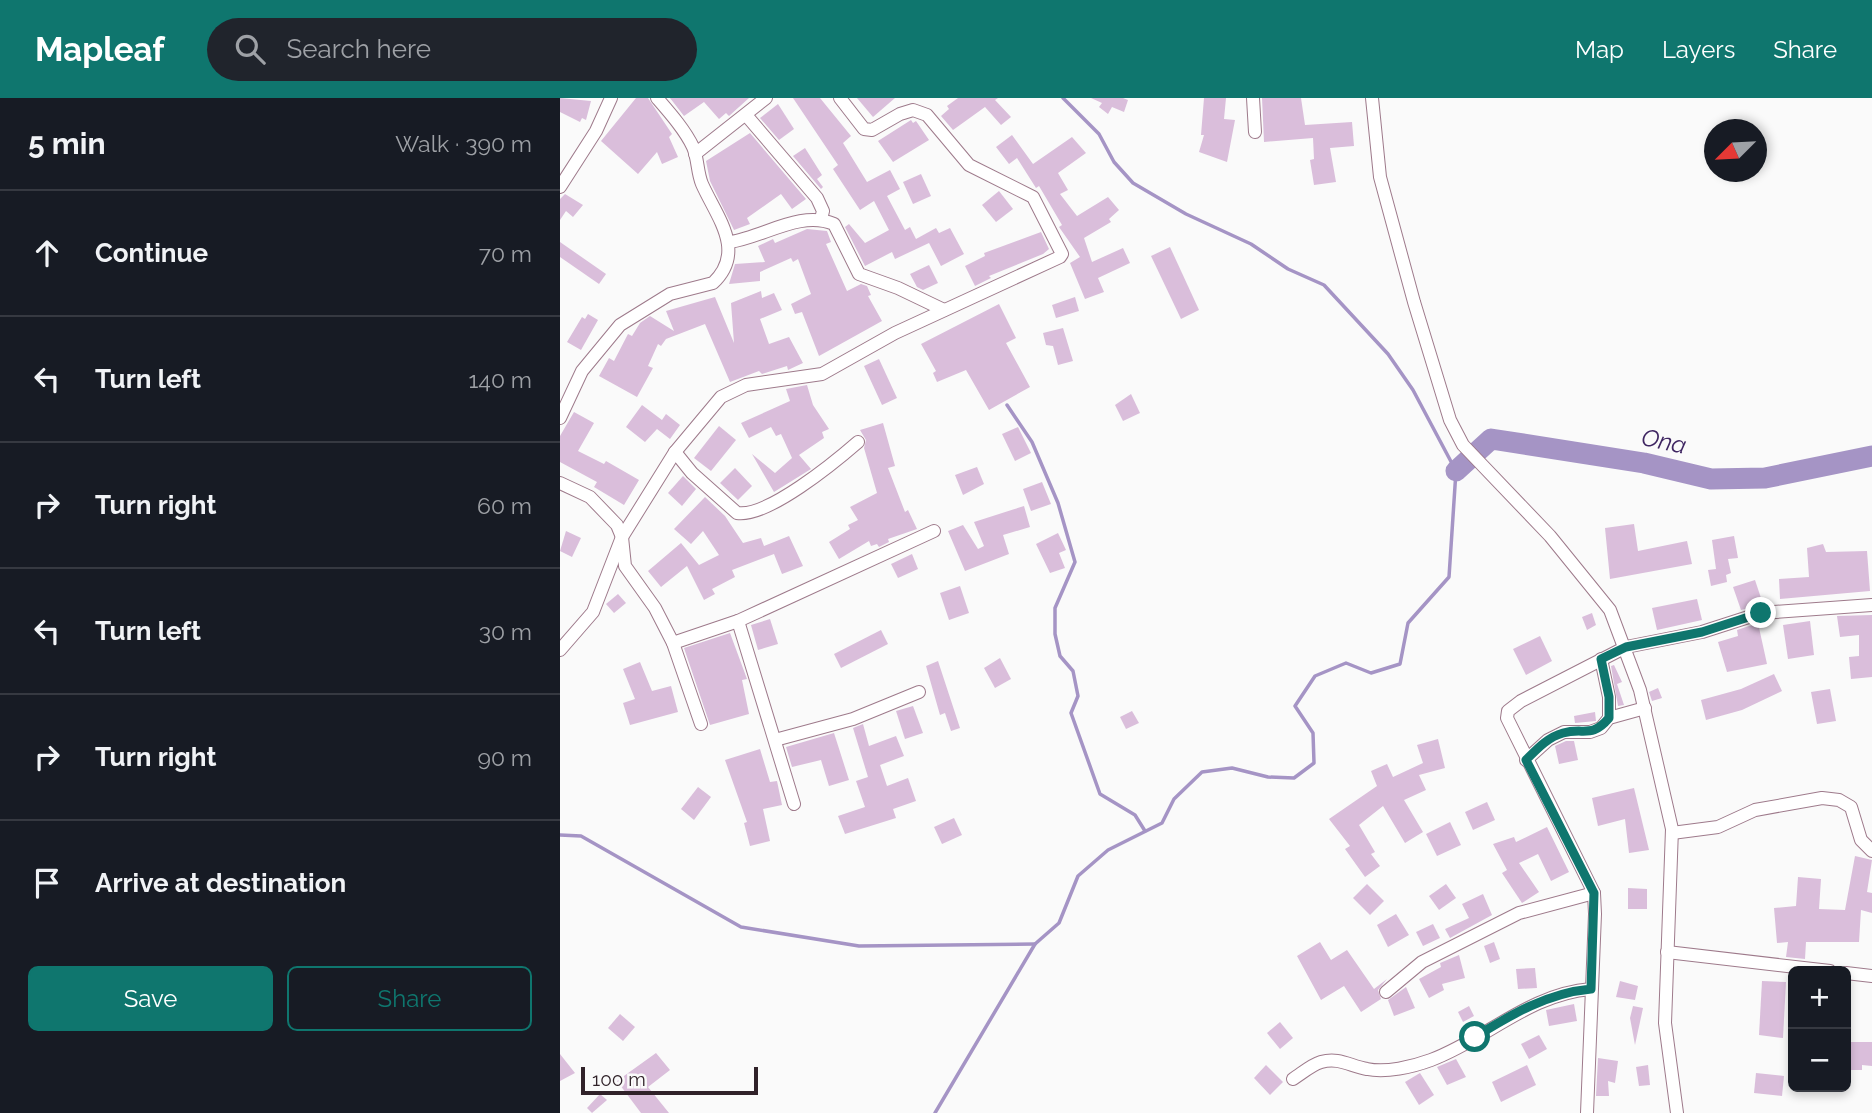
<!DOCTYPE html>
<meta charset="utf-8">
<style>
:root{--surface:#171b24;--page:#20242c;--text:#f1f3f6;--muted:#9ea1a6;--line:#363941;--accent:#0f766e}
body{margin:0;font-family:Raleway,sans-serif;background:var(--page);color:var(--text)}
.controls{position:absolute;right:21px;bottom:21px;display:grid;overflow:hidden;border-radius:10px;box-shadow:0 4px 10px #0003}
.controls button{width:63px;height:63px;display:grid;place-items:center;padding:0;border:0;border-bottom:2px solid var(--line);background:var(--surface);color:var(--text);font:35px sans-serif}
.compass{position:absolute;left:1144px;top:21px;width:63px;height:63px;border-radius:50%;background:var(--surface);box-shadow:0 4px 10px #0003;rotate:246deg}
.scale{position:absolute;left:21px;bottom:18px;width:177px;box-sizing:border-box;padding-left:7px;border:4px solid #302229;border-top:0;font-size:19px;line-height:24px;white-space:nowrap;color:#302229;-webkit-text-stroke:5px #fafafa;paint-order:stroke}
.stop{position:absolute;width:21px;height:21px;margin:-16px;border:5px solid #0f766e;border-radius:50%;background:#fff}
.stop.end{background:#0f766e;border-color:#fff;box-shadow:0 2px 7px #0008}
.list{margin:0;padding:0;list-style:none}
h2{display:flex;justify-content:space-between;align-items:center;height:91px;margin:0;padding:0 28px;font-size:30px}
h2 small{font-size:23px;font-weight:400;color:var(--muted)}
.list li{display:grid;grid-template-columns:46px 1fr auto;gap:21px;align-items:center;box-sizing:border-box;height:126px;padding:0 28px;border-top:2px solid var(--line)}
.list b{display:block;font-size:26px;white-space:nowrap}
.list em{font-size:23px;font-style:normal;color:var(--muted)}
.actions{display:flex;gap:14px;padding:21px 28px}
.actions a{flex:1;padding:16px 0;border:2px solid var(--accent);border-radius:10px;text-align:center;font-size:24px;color:var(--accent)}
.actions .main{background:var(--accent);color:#fff}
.icon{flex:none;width:38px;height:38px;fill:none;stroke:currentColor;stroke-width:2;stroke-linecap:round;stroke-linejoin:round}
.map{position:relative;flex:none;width:1312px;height:1015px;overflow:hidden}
header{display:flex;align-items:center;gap:42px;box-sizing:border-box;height:98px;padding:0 35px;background:var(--accent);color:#fff}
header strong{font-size:33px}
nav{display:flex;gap:38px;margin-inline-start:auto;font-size:24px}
.search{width:490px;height:63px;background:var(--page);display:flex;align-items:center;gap:18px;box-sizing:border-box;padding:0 24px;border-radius:38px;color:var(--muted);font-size:26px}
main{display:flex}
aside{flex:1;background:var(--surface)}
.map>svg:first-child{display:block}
</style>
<header>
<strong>Mapleaf</strong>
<div class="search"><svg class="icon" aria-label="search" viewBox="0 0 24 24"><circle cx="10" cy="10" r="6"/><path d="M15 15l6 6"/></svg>Search here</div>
<nav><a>Map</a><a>Layers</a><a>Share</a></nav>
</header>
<main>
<aside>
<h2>5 min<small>Walk · 390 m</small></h2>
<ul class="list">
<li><svg class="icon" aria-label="ahead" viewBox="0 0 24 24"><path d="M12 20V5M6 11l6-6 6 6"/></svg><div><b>Continue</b></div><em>70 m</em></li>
<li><svg class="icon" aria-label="left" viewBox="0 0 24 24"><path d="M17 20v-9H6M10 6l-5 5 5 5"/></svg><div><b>Turn left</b></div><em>140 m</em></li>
<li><svg class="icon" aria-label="right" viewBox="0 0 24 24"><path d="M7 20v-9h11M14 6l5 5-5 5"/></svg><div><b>Turn right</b></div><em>60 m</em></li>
<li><svg class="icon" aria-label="left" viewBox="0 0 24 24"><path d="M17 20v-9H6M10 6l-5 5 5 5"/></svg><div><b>Turn left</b></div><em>30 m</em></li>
<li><svg class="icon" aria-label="right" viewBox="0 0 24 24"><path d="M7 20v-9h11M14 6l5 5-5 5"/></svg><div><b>Turn right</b></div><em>90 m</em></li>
<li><svg class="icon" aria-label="arrive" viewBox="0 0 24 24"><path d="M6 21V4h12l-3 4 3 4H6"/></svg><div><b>Arrive at destination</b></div></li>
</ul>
<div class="actions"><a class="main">Save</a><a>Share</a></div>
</aside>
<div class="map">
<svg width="1312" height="1015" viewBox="0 0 1312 1015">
<rect width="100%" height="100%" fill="#fafafa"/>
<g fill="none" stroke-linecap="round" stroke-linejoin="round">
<g stroke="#a594c5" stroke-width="3.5">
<path d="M 447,307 L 472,344 L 498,405 L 515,464 L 495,510 L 495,536 L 500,558 L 513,573 L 518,598 L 511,615 L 540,696 L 575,717 L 585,733"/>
<path d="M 0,737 L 21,738 L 181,829 L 299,848 L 475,846"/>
<path d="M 375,1015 L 475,846 L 499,825 L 518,778 L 548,752 L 602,725 L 614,701 L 642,674 L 672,670 L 708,679 L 734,680 L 754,665 L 753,635 L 735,608 L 755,578 L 786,565 L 811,575 L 840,566 L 848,525 L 889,479 L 896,373 L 853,292 L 828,256 L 764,187 L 728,171 L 691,146 L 626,116 L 573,85 L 554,64 L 539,36 L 503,0"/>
</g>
<path stroke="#a594c5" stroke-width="21" d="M 896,373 L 931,341 L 1084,365 L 1151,381 L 1205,380 L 1312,358"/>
</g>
<g fill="#dabedb">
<path d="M 0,0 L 31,3 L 26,22 L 22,20 L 20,24 L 0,14 Z"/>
<path d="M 76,0 L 88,0 L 112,36 L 109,39 L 118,59 L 102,66 L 97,54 L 78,76 L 41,43 Z"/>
<path d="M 110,0 L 189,0 L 169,18 L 166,15 L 159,21 L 144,4 L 124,18 Z"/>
<path d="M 233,0 L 260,0 L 291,38 L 283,45 L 307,84 L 330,72 L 340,91 L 327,98 L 345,132 L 350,129 L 356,141 L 376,130 L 379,135 L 390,130 L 404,156 L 381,168 L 369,145 L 335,161 L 332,154 L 305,168 L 285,129 L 289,126 L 305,145 L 329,132 L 314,103 L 300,112 L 273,71 L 278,67 Z"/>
<path d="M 297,0 L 335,0 L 313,19 Z"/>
<path d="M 398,0 L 438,0 L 435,2 L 451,19 L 441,27 L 425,9 L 393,32 L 381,18 L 389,11 L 387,8 Z"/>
<path d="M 531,0 L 563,0 L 568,2 L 564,14 L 552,9 L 548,16 L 539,9 L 542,5 Z"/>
<path d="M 644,0 L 666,0 L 664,21 L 675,22 L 667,64 L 639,54 L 644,37 L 641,37 Z"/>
<path d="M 702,0 L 741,0 L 745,27 L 792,24 L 794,48 L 770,50 L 776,84 L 754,87 L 750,62 L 754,61 L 753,40 L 704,44 Z"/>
<path d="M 218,6 L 234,31 L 219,42 L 200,20 Z"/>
<path d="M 351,22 L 353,25 L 356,23 L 369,42 L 333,64 L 318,43 Z"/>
<path d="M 190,35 L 246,101 L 232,111 L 221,96 L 187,120 L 190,126 L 174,132 L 150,83 L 146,63 Z"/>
<path d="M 452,37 L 473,66 L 512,39 L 526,55 L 498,75 L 508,92 L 500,96 L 517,118 L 548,99 L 559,112 L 549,121 L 551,124 L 524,140 L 532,164 L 563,150 L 570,165 L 538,180 L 544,194 L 525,201 L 510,165 L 520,159 L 499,129 L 502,127 L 479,88 L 476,90 L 457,60 L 449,66 L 436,49 Z"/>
<path d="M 245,50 L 262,77 L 257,81 L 263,89 L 261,91 L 233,58 Z"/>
<path d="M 361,76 L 371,98 L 353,106 L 343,84 Z"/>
<path d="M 439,93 L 453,111 L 436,124 L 422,107 Z"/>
<path d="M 5,96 L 23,107 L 13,119 L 6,113 L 0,122 L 0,101 Z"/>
<path d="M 247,131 L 267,133 L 271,144 L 266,146 L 287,193 L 301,186 L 307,188 L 311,197 L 308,198 L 322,223 L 259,258 L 242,214 L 235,216 L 231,206 L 251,196 L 238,161 L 233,164 L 231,160 L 200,174 L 200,183 L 169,186 L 175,166 L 205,164 L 198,148 L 213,141 L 215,145 Z"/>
<path d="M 481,134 L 489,151 L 483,156 L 429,178 L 431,180 L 415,188 L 405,168 L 425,158 L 424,155 Z"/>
<path d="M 0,144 L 46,176 L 39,186 L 0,159 Z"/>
<path d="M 610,149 L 639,212 L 621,221 L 591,158 Z"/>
<path d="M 369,167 L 378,185 L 363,192 L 357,189 L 350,176 Z"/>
<path d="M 201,193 L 202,200 L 214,195 L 222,212 L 200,221 L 209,246 L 229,239 L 243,265 L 228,272 L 227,268 L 202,276 L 199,273 L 170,284 L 145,226 L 106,241 L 101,248 L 98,246 L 88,268 L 93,270 L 77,299 L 39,278 L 49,260 L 54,263 L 68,236 L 72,238 L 80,225 L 90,218 L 114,233 L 106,213 L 155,199 L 174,245 L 171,205 Z"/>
<path d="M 515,199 L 519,213 L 496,220 L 492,207 Z"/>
<path d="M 439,206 L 456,240 L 446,245 L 470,289 L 429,312 L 406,272 L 377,284 L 373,275 L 376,273 L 361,246 Z"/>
<path d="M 28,216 L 38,222 L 21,252 L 7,244 L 22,219 L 25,221 Z"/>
<path d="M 503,230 L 513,263 L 498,267 L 493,248 L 486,247 L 483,235 Z"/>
<path d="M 319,261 L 337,300 L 322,307 L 304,268 Z"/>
<path d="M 247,287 L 253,307 L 269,331 L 262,334 L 264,340 L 239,357 L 251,371 L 214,394 L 192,356 L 215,375 L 232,360 L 221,336 L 216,338 L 211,329 L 189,340 L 181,325 L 230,303 L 226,291 Z"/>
<path d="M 571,296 L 580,315 L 563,323 L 555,307 Z"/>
<path d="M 82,307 L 102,322 L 106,316 L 120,327 L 110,341 L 97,331 L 85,344 L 66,329 Z"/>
<path d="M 14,314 L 34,325 L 18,353 L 44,366 L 46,363 L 79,382 L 64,407 L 34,389 L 37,384 L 0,364 L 0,338 Z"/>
<path d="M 323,325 L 335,368 L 328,370 L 345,414 L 348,412 L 357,431 L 328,441 L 329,444 L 319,449 L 317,446 L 311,448 L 309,443 L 279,461 L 269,444 L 290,431 L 288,427 L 298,422 L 290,409 L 317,395 L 304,350 L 306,342 L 300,332 Z"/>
<path d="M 159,328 L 176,342 L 151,373 L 134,360 Z"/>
<path d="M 458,329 L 471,355 L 455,363 L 442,336 Z"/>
<path d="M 417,369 L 424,386 L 403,397 L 395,377 Z"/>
<path d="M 175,370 L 192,388 L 178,402 L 160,385 Z"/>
<path d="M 123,378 L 136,391 L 122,408 L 108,395 Z"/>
<path d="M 482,384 L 491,406 L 471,413 L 463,391 Z"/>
<path d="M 145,399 L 165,418 L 183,445 L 201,440 L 204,448 L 229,438 L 243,468 L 222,476 L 214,456 L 172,472 L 175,479 L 152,491 L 155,496 L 144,502 L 127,468 L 101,489 L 88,473 L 121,445 L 139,467 L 159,457 L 143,433 L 131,446 L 114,431 Z"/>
<path d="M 464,408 L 470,429 L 443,437 L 449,456 L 405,473 L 388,433 L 403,427 L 418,451 L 424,448 L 414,424 Z"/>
<path d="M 1074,426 L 1078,453 L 1127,443 L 1132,466 L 1050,481 L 1045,430 Z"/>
<path d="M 6,433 L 21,440 L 12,459 L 0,453 Z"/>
<path d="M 498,435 L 506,452 L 499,455 L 505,470 L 490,475 L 476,446 Z"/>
<path d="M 1174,438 L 1178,460 L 1168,461 L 1171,475 L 1166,477 L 1167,484 L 1151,488 L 1148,472 L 1156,471 L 1152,442 Z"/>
<path d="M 1263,446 L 1266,454 L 1307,453 L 1310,493 L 1220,501 L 1219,481 L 1249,479 L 1247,450 Z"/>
<path d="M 352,456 L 358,471 L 338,480 L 331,466 Z"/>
<path d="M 1195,482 L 1203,506 L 1181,512 L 1173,489 Z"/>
<path d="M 400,488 L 409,515 L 389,522 L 380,495 Z"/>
<path d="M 58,496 L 66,505 L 54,515 L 46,506 Z"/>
<path d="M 1137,501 L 1142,522 L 1097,532 L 1092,510 Z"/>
<path d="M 1032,515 L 1036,527 L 1027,532 L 1022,519 Z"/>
<path d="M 1312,517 L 1312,579 L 1291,581 L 1289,559 L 1299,558 L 1299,537 L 1280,539 L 1277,518 Z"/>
<path d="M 210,521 L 218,546 L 198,552 L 191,527 Z"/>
<path d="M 1250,523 L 1254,557 L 1228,561 L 1223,527 Z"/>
<path d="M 1198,525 L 1207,566 L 1167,574 L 1158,544 L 1178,538 L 1177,532 Z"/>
<path d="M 321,532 L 328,546 L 281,570 L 274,556 Z"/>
<path d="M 170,535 L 187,581 L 182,582 L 189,616 L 150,627 L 124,550 Z"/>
<path d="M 980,538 L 992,563 L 966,577 L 953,551 Z"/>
<path d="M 440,560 L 451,581 L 435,590 L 424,570 Z"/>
<path d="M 378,563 L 400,630 L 391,633 L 385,615 L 380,617 L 366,568 Z"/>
<path d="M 80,564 L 92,593 L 111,588 L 118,614 L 70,627 L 63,605 L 75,601 L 63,571 Z"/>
<path d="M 1054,567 L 1062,584 L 1057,586 L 1064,607 L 1058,608 L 1051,568 Z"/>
<path d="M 1214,576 L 1222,593 L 1182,612 L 1146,622 L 1141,602 L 1181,591 Z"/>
<path d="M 1098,590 L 1102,600 L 1092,603 L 1089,594 Z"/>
<path d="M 1270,591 L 1276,623 L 1257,626 L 1251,594 Z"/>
<path d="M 353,608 L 363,635 L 345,641 L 336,613 Z"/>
<path d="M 572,613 L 579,625 L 566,631 L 560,619 Z"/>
<path d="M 1035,614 L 1036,623 L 1015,625 L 1014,618 Z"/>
<path d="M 303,626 L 309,648 L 336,638 L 344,658 L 320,667 L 327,688 L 348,680 L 356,703 L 333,711 L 336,720 L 285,736 L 278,718 L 305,709 L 296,683 L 308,679 L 293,630 Z"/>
<path d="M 274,635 L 289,682 L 269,688 L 261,662 L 232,669 L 226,649 Z"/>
<path d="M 878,641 L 885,670 L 859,677 L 866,692 L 844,702 L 863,734 L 845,745 L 823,708 L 799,727 L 815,754 L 811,756 L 820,768 L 805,779 L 785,751 L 790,748 L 769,721 L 817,688 L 811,673 L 827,666 L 833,679 L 863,665 L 857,647 Z"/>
<path d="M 1006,643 L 1014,643 L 1018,662 L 999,666 L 995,648 Z"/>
<path d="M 200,651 L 210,684 L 217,683 L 222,707 L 203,711 L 210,743 L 190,748 L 184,725 L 187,724 L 165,662 Z"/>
<path d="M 138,689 L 151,699 L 134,722 L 121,711 Z"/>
<path d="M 1074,690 L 1089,752 L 1069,755 L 1065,721 L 1038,728 L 1032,700 Z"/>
<path d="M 927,704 L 935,722 L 913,732 L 905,714 Z"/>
<path d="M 394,720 L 402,737 L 382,746 L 374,729 Z"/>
<path d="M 890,724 L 901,747 L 877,758 L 866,736 Z"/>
<path d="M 987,729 L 1009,774 L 991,783 L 978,756 L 959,765 L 979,794 L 962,805 L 942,775 L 947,772 L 933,746 L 954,739 L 956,744 Z"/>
<path d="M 1295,758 L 1312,762 L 1307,794 L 1312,795 L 1312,815 L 1301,812 L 1299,844 L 1246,844 L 1245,861 L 1226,859 L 1228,844 L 1217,845 L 1214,810 L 1236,808 L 1238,779 L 1261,781 L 1259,811 L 1285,812 Z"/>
<path d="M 807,786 L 824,803 L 810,817 L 793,800 Z"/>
<path d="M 886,786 L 896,800 L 879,812 L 869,798 Z"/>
<path d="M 1068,790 L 1087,791 L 1087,811 L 1068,811 Z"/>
<path d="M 923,796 L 932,817 L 890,840 L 885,831 L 909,820 L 902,806 Z"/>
<path d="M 836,816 L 849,837 L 828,849 L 817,827 Z"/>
<path d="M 873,826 L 880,840 L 863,848 L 856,834 Z"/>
<path d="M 760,844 L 771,862 L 787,852 L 814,891 L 827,881 L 818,892 L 821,901 L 801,914 L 784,888 L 761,902 L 737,858 Z"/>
<path d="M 934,844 L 940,861 L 930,865 L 924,848 Z"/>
<path d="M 899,857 L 905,880 L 882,886 L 884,892 L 869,900 L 859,881 L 881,869 L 880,865 Z"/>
<path d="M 975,870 L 977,890 L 958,891 L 956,871 Z"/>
<path d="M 1060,883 L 1078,888 L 1075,902 L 1056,899 Z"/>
<path d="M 1202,883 L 1226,884 L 1223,940 L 1199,937 Z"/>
<path d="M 846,889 L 855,910 L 834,918 L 828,902 Z"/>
<path d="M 1014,906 L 1017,923 L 989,928 L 986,912 Z"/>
<path d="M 909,908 L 914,918 L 903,924 L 898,914 Z"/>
<path d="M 1073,908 L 1083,910 L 1075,947 L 1070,920 Z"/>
<path d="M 60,916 L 75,929 L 63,943 L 48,930 Z"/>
<path d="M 720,924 L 733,940 L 720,951 L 707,935 Z"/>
<path d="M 979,937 L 987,951 L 969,961 L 961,946 Z"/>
<path d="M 1286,944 L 1312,944 L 1312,968 L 1302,967 L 1302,972 L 1286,972 Z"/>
<path d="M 96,955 L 110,972 L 88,989 L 109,1015 L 81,1015 L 57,983 Z"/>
<path d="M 0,956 L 15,975 L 0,983 Z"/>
<path d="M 1038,960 L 1058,963 L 1055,985 L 1048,983 L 1049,998 L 1036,998 Z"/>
<path d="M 896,961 L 906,979 L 887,987 L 877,969 Z"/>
<path d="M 706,967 L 723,984 L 710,997 L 694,980 Z"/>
<path d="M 967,967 L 976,987 L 941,1004 L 932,984 Z"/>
<path d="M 1088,967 L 1090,987 L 1079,988 L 1076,969 Z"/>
<path d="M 860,975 L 874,997 L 859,1007 L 845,984 Z"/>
<path d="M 1196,975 L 1224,978 L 1222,998 L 1194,995 Z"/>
<path d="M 40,996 L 47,1002 L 32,1015 L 27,1010 Z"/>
</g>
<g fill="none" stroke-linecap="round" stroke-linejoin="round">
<g stroke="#9e7a8b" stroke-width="14">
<g id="street">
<path d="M 693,0 L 695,34"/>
<path d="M 812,0 L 820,79 L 854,204 L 890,322 L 903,347 L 990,438 L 1050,512 L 1080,592 L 1112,731 L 1105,925 L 1117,1015"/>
<path d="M 186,17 L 257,100 L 263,113 L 261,121"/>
<path d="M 135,56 L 206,0"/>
<path d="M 0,89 L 36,33 L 51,0"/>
<path d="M 170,144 C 204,139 240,112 274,126 L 299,176 L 338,190 L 384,212"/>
<path d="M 0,320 L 22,273 L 60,227 L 110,196 L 153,185 C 187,153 156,118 142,86 C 137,74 138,60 133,49 C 125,32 110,15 97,0"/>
<path d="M 115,354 L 132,375 L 177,415 C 207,420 275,364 298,344"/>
<path d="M 0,385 L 30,399 L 57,427 L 62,439 L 65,468 L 95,510 L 113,545 L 141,626"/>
<path d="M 178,523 L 234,706"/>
<path d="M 113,545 L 178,523 L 374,433"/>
<path d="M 0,552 L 33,514 L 62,439 L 115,354 L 161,299 L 186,287 L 262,276 L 335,235 L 500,159 L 502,156 L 473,99 L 409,67 L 367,17 L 353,12 L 340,16 L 312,32 L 304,31 L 280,0"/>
<path d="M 1041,561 L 1049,599 L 1049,620"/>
<path d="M 215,642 L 293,621 L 359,594"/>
<path d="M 966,662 L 988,642 L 1004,634 L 1030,634 L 1041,630 L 1049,620 L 1085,610"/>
<path d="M 1112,735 L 1158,729 L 1195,712 L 1262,700 L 1279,702 L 1291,709 L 1301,742 L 1312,753"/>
<path d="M 1107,854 L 1270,873"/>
<path d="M 1286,875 L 1312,878"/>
<path d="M 826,894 L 862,864 L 959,815 L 1034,795"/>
<path d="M 733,981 C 741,976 751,967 761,964 C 779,959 790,968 807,971 C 826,975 852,969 871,962 C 927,941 969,896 1031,891"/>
<path d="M 1027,1015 L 1035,816 L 1034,795 L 947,620 L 948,613 L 961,603 L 1066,549 L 1142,534 L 1201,515 L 1312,507"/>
</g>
</g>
<use href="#street" stroke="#fff" stroke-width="12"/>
</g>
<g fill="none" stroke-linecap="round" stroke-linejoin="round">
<path stroke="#0f766e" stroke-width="9" d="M 915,939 C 952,916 988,895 1031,891 L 1034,795 L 966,662 C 977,651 988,639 1003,635 C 1024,629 1031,641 1049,620 L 1049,599 L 1041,561 L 1066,549 L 1142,534 L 1201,515"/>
</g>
<g text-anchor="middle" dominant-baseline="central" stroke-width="5" stroke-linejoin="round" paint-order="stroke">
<g font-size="24" font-style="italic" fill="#3f2662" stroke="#fafafa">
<text transform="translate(1104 343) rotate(12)">Ona</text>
</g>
</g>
</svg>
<div class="controls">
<button>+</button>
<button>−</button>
</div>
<svg class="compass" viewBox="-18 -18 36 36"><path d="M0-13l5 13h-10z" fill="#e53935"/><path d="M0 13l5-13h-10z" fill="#9ea1a6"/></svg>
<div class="scale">100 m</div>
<div class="stop" style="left:915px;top:939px"></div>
<div class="stop end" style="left:1201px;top:515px"></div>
</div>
</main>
